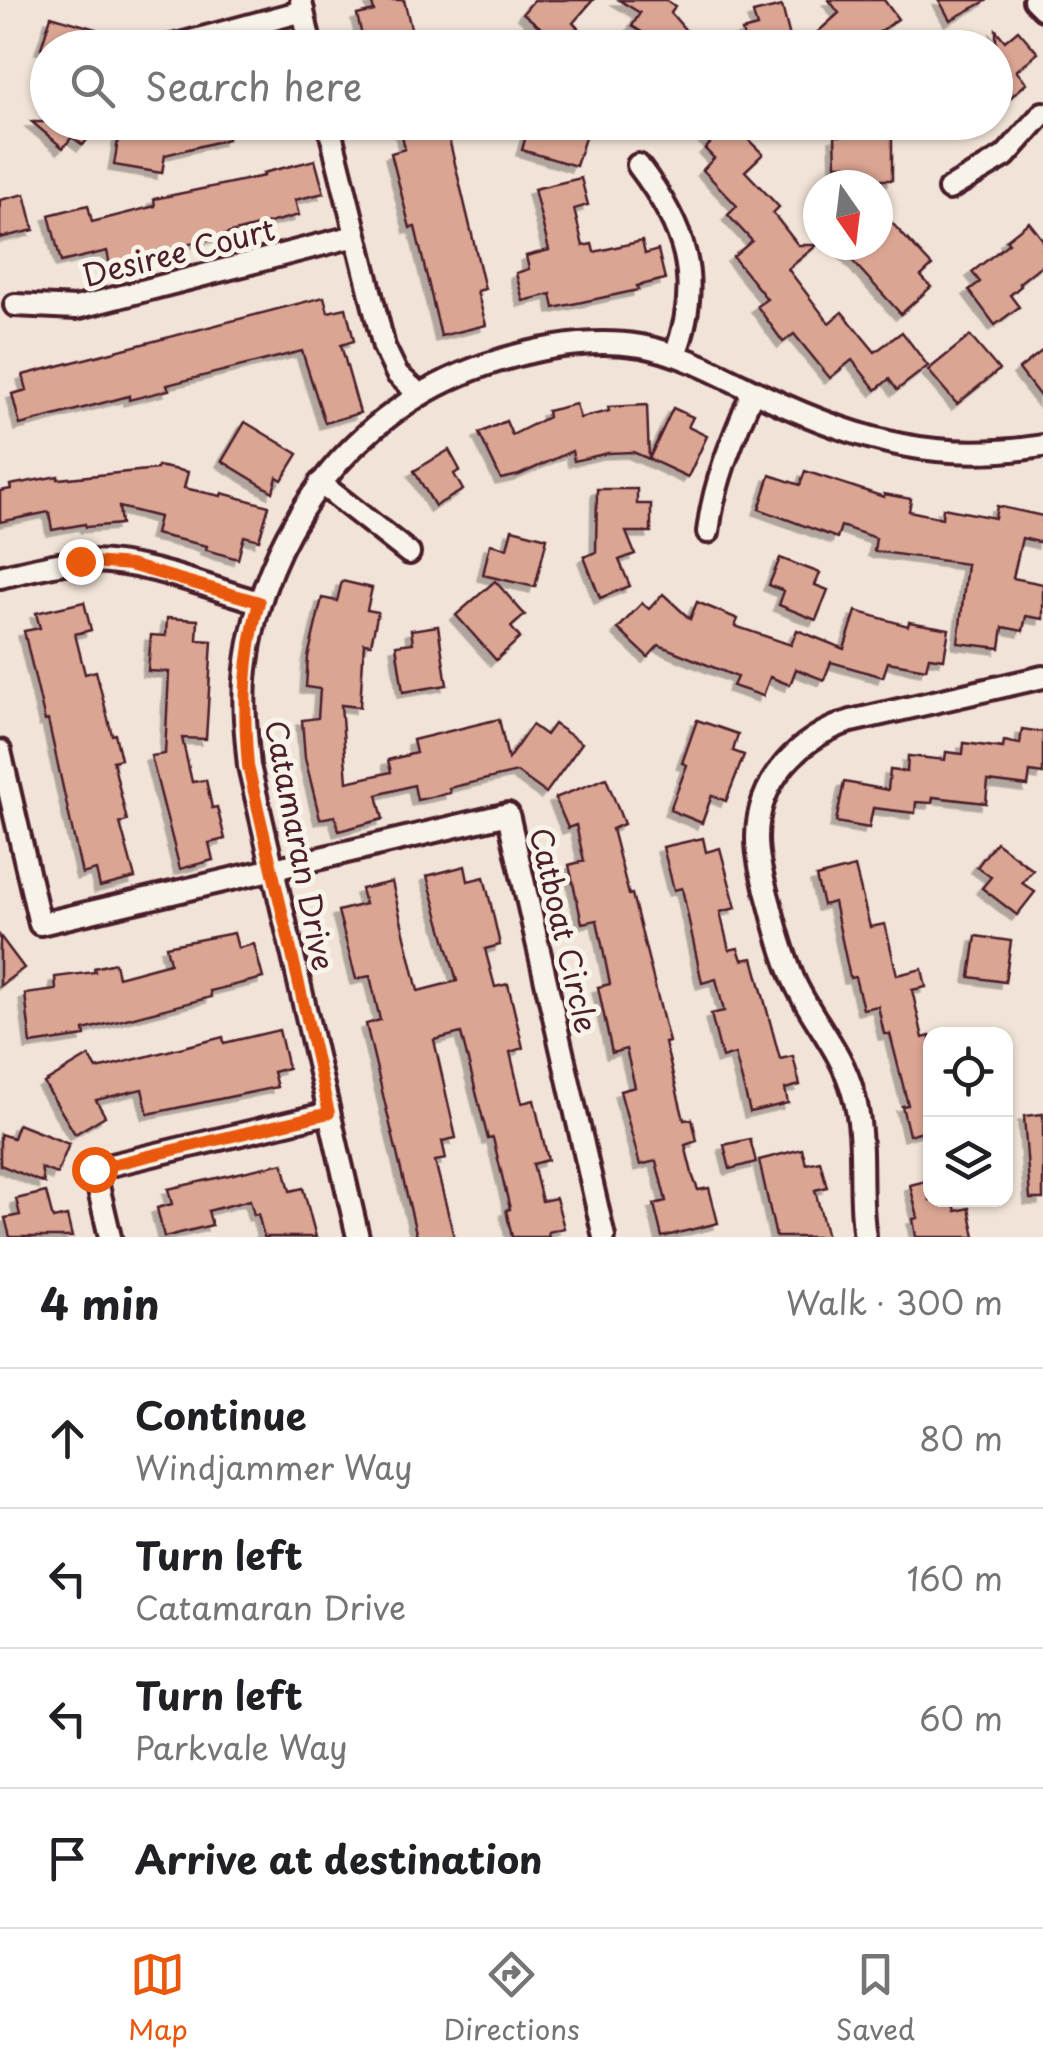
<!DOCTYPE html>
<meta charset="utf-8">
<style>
:root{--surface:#fff;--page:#f6f6f6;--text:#202124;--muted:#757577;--line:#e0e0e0;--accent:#ea580c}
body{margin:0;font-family:"Playpen Sans",sans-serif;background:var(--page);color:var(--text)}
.controls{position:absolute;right:30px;bottom:30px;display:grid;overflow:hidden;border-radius:20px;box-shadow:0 2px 8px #0004}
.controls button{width:90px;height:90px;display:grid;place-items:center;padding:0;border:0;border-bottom:2px solid var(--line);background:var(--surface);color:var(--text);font:50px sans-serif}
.compass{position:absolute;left:803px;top:170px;width:90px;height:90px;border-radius:50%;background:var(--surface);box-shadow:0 2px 8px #0004;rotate:166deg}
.stop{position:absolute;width:30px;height:30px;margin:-22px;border:8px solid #ea580c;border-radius:50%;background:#fff}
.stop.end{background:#ea580c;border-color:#fff;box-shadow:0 2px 10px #0008}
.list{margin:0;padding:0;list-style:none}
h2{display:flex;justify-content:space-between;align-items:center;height:130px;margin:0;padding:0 40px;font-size:42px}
h2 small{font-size:32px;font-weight:400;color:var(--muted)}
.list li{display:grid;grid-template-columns:65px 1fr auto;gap:30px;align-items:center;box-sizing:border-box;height:140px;padding:0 40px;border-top:2px solid var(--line)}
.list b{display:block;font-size:38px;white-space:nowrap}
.list p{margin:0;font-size:32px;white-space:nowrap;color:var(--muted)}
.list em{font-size:32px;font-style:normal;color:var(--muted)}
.icon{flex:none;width:55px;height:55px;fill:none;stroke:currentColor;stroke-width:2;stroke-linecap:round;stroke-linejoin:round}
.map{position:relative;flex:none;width:1043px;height:1237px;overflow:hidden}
.search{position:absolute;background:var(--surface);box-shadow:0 2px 8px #0004;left:30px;right:30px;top:30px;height:110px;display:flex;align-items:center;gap:25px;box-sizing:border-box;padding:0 35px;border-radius:55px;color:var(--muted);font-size:38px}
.sheet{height:690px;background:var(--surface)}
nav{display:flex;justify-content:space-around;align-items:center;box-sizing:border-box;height:140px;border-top:2px solid var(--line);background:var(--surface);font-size:28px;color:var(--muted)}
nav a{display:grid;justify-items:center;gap:5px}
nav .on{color:var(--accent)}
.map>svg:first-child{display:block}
</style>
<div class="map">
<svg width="1043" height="1237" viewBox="0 0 1043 1237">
<defs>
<filter id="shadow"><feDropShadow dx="-5.5" dy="5.5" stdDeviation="0" flood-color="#0004"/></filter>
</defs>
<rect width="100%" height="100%" fill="#f1e3d7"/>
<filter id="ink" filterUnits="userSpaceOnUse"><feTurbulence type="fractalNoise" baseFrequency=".01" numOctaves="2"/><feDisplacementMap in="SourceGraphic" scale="20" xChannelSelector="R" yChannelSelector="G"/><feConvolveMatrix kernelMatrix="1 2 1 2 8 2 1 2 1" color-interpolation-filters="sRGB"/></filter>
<g filter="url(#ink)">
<g fill="#dba593" stroke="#4a1f2b" stroke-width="2.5" filter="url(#shadow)">
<path d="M 371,0 L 404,0 L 416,48 L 365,48 L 357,15 L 374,11 Z"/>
<path d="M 534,0 L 593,0 L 573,23 L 598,48 L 565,48 L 523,13 Z"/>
<path d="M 619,0 L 666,0 L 675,6 L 671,13 L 701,48 L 668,48 L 632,26 L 640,13 Z"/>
<path d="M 829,0 L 884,0 L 898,19 L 857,48 L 800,48 L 839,13 Z"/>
<path d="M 939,0 L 988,0 L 950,20 Z"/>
<path d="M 782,6 L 792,45 L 747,48 L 742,31 L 757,27 L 753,13 Z"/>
<path d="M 51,16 L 96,29 L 91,48 L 41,48 Z"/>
<path d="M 996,30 L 1005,41 L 1018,30 L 1038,53 L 1016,71 L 1027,83 L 996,110 Z"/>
<path d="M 32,122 L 101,122 L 83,145 L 72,137 L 63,148 Z"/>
<path d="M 121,122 L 183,128 L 182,122 L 224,122 L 228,139 L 165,155 L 162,173 L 114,165 Z"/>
<path d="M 399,122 L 445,122 L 485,289 L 477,291 L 486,325 L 441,336 L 415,227 L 410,228 L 391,153 L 405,149 Z"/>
<path d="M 530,122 L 590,122 L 576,166 L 522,150 Z"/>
<path d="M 692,122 L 730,122 L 763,154 L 745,171 L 779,207 L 773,213 L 798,245 L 817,245 L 788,269 L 829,323 L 842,312 L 875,352 L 902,332 L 928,366 L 897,390 L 889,379 L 876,390 L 852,360 L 830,378 L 794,334 L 783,342 L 757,306 L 767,299 L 733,257 L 752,241 L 728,215 L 737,206 L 703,170 L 714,158 L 705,149 L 710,144 Z"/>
<path d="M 892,135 L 892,180 L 849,180 L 849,165 L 836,165 L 835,136 Z"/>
<path d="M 315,160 L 324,193 L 295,200 L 299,215 L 110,265 L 107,251 L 61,262 L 49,215 L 88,205 L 92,222 L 155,206 L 154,199 L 264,176 L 263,173 Z"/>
<path d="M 581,178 L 588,205 L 574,209 L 583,246 L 592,244 L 594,252 L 642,241 L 645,254 L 658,250 L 665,279 L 637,286 L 638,290 L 554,308 L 551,294 L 523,301 L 516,273 L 529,269 L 526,256 L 549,250 L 534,189 Z"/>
<path d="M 25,194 L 34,230 L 0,238 L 0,200 Z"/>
<path d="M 878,208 L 932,266 L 921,276 L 931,287 L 901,314 L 838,245 L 878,245 Z"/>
<path d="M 1029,222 L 1043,240 L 1043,264 L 1019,283 L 1021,286 L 1010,295 L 1019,307 L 995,325 L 969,290 L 980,282 L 972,272 L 1009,243 L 1006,240 Z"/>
<path d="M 324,297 L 328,312 L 346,308 L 354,341 L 341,345 L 360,413 L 325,423 L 302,351 L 167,385 L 169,390 L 129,400 L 129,396 L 20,425 L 12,394 L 27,390 L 23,375 Z"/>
<path d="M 970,336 L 999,370 L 957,404 L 928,370 Z"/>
<path d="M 1043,350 L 1043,400 L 1019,369 Z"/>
<path d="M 576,404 L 580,418 L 609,411 L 608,407 L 647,405 L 649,459 L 633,452 L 608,453 L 574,461 L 572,451 L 519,475 L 501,479 L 479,433 L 506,421 L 512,435 L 548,417 L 547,411 Z"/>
<path d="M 673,408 L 693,417 L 688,427 L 707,436 L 688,477 L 649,459 Z"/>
<path d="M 245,422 L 298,454 L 282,480 L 277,477 L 273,492 L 222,461 Z"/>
<path d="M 449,450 L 460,470 L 454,474 L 463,490 L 435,506 L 414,471 Z"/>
<path d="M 158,466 L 188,472 L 184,488 L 221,496 L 222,493 L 269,506 L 259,540 L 244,536 L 238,559 L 206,550 L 207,546 L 155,534 L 159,517 L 119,507 L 121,524 L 86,527 L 85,524 L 52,530 L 49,512 L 0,522 L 0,491 L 11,489 L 10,485 L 58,476 L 58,479 L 157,469 Z"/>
<path d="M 805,471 L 884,497 L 884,494 L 911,499 L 909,511 L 942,518 L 943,508 L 995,518 L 997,506 L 1043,516 L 1043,543 L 1022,538 L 1013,578 L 1043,584 L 1043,619 L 1026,616 L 1023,631 L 1003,627 L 1000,648 L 958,643 L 967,564 L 874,551 L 876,538 L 841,526 L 837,538 L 759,509 L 770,475 L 800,485 Z"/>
<path d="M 597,489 L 637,489 L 637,504 L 651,504 L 651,532 L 626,532 L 635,554 L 619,560 L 630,586 L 600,598 L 584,557 L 596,552 Z"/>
<path d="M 512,529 L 547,538 L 535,587 L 483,575 L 490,544 L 507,548 Z"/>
<path d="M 780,558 L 820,573 L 815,585 L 828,590 L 816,620 L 779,605 L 784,591 L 769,585 Z"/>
<path d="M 342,581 L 372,588 L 367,610 L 378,612 L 371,644 L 364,643 L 360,707 L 341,705 L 347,782 L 391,772 L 388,760 L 416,753 L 413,740 L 499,719 L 508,759 L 532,725 L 546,735 L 554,724 L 582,743 L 546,793 L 517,772 L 449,788 L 450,793 L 417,800 L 414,785 L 377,795 L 383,819 L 339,831 L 335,816 L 320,819 L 305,758 L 302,720 L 318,718 L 320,689 L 306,687 L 308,657 L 322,598 L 337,601 Z"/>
<path d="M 495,581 L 525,615 L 511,627 L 520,638 L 496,660 L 456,615 Z"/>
<path d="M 663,594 L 690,619 L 697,602 L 738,619 L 735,626 L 791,645 L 797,630 L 844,649 L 856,611 L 908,626 L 909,622 L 949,629 L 944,659 L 929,657 L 926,669 L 888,662 L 883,677 L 831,662 L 824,680 L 796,669 L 790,685 L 770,677 L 763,696 L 733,686 L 737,677 L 659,645 L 648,657 L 618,629 L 642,603 L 649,609 Z"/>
<path d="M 84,602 L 91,630 L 75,634 L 85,674 L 96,671 L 112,735 L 115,734 L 121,759 L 113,761 L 127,821 L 120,823 L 135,878 L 100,887 L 96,870 L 82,874 L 48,720 L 45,721 L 24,631 L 40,628 L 36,613 Z"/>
<path d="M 167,618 L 198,620 L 197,640 L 212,641 L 206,739 L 182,738 L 192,782 L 206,780 L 212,808 L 217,807 L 225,839 L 209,843 L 213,860 L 180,869 L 151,756 L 165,754 L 169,672 L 148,671 L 151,635 L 166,636 Z"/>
<path d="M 438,626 L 447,685 L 403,692 L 396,645 L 413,643 L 411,630 Z"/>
<path d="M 697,720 L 738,734 L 733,751 L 744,755 L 726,801 L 712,795 L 702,823 L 670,810 L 687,765 L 682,763 Z"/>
<path d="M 1022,729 L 1043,732 L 1043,774 L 1030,772 L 1028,786 L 988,781 L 986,803 L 933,797 L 932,803 L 916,802 L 915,813 L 873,808 L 869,828 L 836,822 L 844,782 L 888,790 L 890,770 L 907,772 L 908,756 L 945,760 L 946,752 L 963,754 L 964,743 L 1003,748 L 1004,741 L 1020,744 Z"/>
<path d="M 606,778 L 624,824 L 612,829 L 629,895 L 632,894 L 669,1042 L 665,1043 L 684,1120 L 692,1119 L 697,1141 L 685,1145 L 693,1177 L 698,1190 L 709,1188 L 718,1223 L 662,1237 L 654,1204 L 666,1201 L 656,1161 L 640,1165 L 620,1091 L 635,1087 L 626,1049 L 612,1053 L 598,987 L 610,984 L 597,920 L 582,923 L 569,865 L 584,861 L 576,825 L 568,828 L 555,798 Z"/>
<path d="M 703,838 L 706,852 L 720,848 L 736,908 L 720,912 L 729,950 L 738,948 L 742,960 L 753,958 L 780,1059 L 793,1056 L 800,1085 L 785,1089 L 788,1103 L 750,1112 L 735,1054 L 722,1058 L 711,1014 L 724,1011 L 716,979 L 702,983 L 682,888 L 674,890 L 663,847 Z"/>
<path d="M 996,842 L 1033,870 L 1022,883 L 1035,892 L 1017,915 L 982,888 L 991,877 L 977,867 Z"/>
<path d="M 465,866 L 468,881 L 484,877 L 491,905 L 500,945 L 485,949 L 495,987 L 508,984 L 523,1048 L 510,1052 L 522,1103 L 534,1100 L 548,1160 L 533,1164 L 542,1201 L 556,1198 L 564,1228 L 548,1232 L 549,1237 L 512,1237 L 506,1210 L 510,1209 L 493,1138 L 488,1139 L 461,1033 L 434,1040 L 456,1138 L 442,1141 L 446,1159 L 435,1161 L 454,1237 L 417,1237 L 366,1024 L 380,1020 L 370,976 L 356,979 L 338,911 L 365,904 L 361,889 L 392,882 L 418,991 L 457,981 L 427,876 Z"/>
<path d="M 855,867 L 870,927 L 885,924 L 897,975 L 922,969 L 926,987 L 912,990 L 923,1038 L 930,1036 L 930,1129 L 909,1135 L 902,1106 L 908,1105 L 890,1034 L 884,1034 L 878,1006 L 863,1009 L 855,977 L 850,978 L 834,902 L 823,905 L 816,877 Z"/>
<path d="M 234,933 L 238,948 L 254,944 L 263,978 L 210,991 L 211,997 L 84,1030 L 85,1036 L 31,1044 L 25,994 L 56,990 L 55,977 L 95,972 L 94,968 L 115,963 L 118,977 L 170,963 L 166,946 Z"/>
<path d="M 0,936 L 24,968 L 0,986 Z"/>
<path d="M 976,936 L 1011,941 L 1005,982 L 970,977 Z"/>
<path d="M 279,1030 L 288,1068 L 273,1072 L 277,1087 L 148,1114 L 142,1089 L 96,1100 L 105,1116 L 75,1134 L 44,1083 L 89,1056 L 97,1069 L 223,1037 L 224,1043 Z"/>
<path d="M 1043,1114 L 1043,1199 L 1030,1199 L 1024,1116 Z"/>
<path d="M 18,1124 L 69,1144 L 57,1174 L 41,1168 L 44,1183 L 0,1165 L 0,1134 L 13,1138 Z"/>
<path d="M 750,1139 L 756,1162 L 730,1169 L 724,1145 Z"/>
<path d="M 802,1149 L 806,1164 L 820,1161 L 827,1187 L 815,1190 L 827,1237 L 776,1237 L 759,1160 Z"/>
<path d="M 283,1163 L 290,1191 L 303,1188 L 316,1237 L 264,1237 L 258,1214 L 254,1215 L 250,1200 L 208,1211 L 212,1225 L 164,1237 L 157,1208 L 172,1204 L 168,1189 Z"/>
<path d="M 930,1180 L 930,1200 L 953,1200 L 956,1211 L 969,1208 L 975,1237 L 916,1237 L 913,1219 L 918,1218 L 910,1185 Z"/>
<path d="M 46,1192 L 53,1219 L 67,1216 L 72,1237 L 10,1237 L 5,1218 L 20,1215 L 16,1199 Z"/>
</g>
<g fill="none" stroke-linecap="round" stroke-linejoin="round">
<g stroke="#4a1f2b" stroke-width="28">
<g id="street">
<path d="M 1034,0 L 1043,9"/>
<path d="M 301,2 L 311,48"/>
<path d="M 165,48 L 303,11"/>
<path d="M 328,122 L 384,347 L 397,374 L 420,395"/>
<path d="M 638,165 C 685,227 704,279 675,355"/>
<path d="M 949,189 L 1005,156 L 1043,113"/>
<path d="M 15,305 L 76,308 L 355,236"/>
<path d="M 320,483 L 409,553"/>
<path d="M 708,532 C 714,481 733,438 753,391"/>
<path d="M 0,577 C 30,570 61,561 92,561 C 148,562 206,587 259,602"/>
<path d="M 0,751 L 40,924 L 508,814 L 604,1237"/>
<path d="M 110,1237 L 94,1169 L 329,1113"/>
<path d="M 358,1237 L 249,766 C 246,734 242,701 246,669 C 262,531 353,410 485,365 C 535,348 588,337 641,346 C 685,354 726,378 766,397 C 861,442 938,463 1043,446"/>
<path d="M 865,1237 C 857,1189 867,1139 853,1093 C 842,1052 814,1022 796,985 C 784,959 777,933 770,905 C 764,883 757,861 757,838 C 757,780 800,737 851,721 L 1043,677"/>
</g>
</g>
<use href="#street" stroke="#f7f3e8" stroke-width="20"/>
</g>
</g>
<g fill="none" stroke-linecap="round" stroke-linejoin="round" filter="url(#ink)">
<path stroke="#ea580c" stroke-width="12" d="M 80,561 L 130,565 L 259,602 C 244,658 243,709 248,766 L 329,1113 L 94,1169"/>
</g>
<g text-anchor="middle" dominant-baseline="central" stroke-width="10" stroke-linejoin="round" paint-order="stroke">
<g font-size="30" fill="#4a1f2b" stroke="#f7f3e8">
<text transform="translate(178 251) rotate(-14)">Desiree Court</text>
<text transform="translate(301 845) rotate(79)">Catamaran Drive</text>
<text transform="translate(565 930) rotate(77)">Catboat Circle</text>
</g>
</g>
</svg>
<div class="controls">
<button><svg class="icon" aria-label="locate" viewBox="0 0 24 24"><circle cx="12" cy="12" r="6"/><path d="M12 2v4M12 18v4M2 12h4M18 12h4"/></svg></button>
<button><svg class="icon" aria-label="layers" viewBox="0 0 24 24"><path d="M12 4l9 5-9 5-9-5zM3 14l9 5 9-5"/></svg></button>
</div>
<svg class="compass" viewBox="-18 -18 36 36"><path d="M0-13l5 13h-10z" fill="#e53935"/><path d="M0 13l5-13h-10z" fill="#757577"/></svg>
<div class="stop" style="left:94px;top:1169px"></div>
<div class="stop end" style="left:80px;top:561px"></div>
<div class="search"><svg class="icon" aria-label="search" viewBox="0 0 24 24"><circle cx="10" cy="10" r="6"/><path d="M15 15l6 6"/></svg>Search here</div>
</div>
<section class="sheet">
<h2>4 min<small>Walk · 300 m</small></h2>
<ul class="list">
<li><svg class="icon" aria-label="ahead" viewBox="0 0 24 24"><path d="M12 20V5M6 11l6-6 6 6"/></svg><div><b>Continue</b><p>Windjammer Way</p></div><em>80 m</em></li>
<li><svg class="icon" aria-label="left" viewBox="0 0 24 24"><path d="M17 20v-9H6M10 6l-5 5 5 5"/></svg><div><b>Turn left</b><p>Catamaran Drive</p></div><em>160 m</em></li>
<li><svg class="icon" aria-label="left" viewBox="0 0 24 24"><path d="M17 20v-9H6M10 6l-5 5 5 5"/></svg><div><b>Turn left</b><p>Parkvale Way</p></div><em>60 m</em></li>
<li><svg class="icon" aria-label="arrive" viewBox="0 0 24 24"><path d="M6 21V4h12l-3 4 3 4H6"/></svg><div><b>Arrive at destination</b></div></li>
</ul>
</section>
<nav>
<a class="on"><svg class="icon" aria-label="map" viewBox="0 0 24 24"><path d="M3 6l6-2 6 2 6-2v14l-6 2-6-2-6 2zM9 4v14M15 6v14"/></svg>Map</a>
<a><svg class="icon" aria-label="directions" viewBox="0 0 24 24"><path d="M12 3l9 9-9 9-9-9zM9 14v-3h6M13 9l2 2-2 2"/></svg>Directions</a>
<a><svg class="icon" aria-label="saved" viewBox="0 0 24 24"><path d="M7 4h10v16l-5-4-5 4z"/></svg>Saved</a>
</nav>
